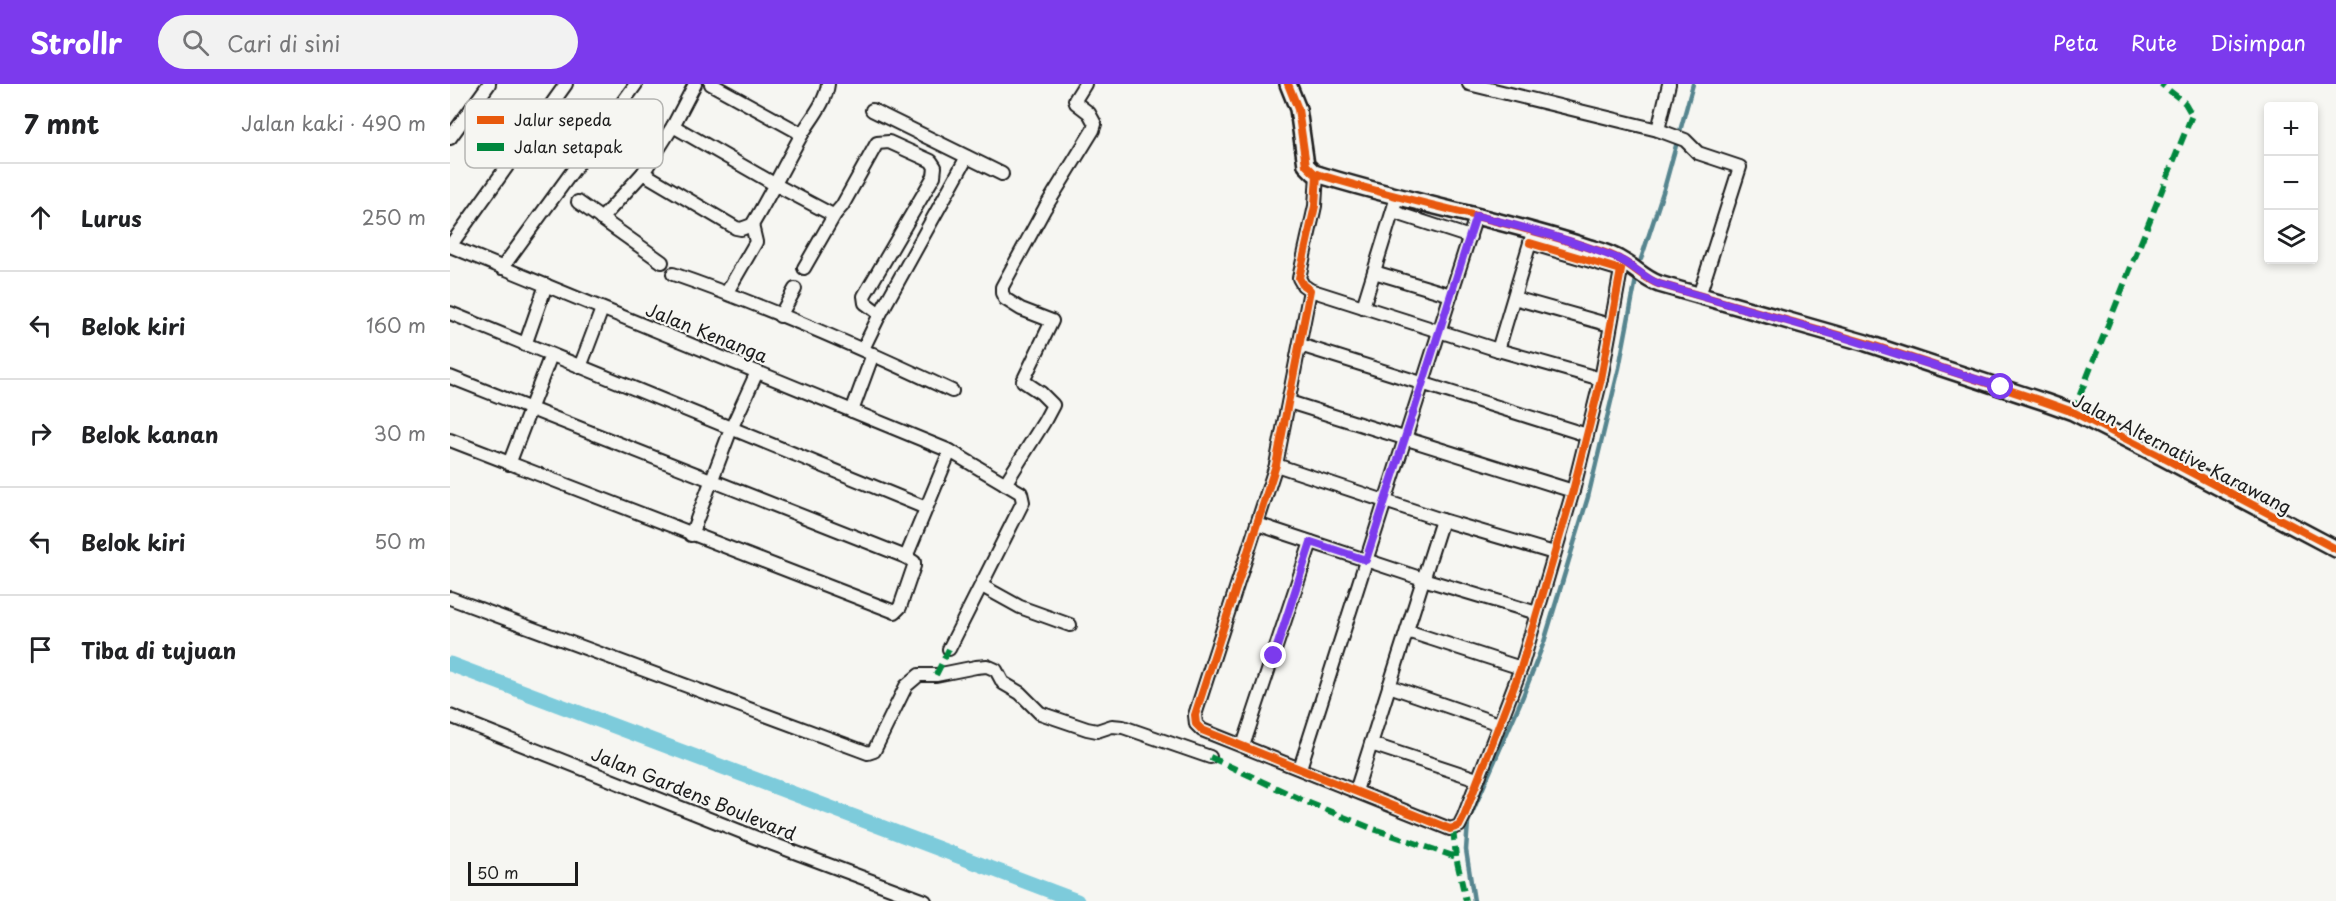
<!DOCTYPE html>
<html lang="id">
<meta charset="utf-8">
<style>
:root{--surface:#fff;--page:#f2f2f2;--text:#202124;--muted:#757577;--line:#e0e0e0;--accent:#7c3aed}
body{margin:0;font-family:"Playpen Sans",sans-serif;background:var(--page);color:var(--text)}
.controls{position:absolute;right:18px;top:18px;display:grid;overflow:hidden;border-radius:6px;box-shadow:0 3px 9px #0003}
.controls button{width:54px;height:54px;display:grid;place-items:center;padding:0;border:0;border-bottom:2px solid var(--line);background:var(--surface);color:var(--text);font:30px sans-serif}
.scale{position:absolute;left:18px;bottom:15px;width:110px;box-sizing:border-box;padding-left:6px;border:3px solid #1c1c1c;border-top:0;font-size:16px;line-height:21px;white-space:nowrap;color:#1c1c1c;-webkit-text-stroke:4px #f6f6f2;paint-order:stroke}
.stop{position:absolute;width:18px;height:18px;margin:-14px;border:4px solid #7c3aed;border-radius:50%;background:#fff}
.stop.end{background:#7c3aed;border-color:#fff;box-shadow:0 2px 6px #0008}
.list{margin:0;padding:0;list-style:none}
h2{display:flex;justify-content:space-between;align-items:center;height:78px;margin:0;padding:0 24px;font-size:26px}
h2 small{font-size:20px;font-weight:400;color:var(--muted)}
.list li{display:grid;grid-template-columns:39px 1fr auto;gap:18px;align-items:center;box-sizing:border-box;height:108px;padding:0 24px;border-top:2px solid var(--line)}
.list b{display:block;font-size:22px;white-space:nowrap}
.list em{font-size:20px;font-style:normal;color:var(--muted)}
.icon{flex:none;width:33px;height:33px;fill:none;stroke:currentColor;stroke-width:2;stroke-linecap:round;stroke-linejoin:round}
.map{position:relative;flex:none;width:1886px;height:817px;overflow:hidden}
header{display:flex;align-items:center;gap:36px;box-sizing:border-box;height:84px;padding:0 30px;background:var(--accent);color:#fff}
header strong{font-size:28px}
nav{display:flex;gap:33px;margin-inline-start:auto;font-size:21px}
.search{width:420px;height:54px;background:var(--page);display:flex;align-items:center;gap:15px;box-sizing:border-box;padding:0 21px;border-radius:33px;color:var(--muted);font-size:22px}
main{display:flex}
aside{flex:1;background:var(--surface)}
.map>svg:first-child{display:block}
</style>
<header>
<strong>Strollr</strong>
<div class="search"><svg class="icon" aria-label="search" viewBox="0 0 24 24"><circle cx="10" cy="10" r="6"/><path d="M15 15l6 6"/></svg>Cari di sini</div>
<nav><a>Peta</a><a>Rute</a><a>Disimpan</a></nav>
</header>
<main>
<aside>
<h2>7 mnt<small>Jalan kaki · 490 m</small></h2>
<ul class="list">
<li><svg class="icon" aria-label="ahead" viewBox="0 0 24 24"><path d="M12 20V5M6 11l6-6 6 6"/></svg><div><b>Lurus</b></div><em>250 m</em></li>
<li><svg class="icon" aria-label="left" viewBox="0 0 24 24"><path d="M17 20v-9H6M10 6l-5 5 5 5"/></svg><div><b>Belok kiri</b></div><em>160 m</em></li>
<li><svg class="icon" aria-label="right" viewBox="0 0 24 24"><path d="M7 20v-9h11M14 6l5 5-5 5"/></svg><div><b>Belok kanan</b></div><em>30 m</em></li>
<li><svg class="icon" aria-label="left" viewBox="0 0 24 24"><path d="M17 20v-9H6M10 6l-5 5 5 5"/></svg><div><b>Belok kiri</b></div><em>50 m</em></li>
<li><svg class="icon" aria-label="arrive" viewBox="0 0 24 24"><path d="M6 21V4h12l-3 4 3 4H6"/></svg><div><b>Tiba di tujuan</b></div></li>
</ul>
</aside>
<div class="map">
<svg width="1886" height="817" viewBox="0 0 1886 817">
<rect width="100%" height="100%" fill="#f6f6f2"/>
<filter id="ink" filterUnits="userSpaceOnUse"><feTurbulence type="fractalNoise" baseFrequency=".0167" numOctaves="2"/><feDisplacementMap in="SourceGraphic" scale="12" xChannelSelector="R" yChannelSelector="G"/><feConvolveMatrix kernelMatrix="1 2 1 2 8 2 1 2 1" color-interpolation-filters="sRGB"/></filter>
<g filter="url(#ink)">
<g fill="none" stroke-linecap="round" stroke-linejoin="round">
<g stroke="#56858f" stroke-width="4.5">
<path d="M 1191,175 L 1214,105 L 1243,0"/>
<path d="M 1024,817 L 1016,766 L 1018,738 L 1073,612 L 1094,558 L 1138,413 L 1169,284 L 1186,195"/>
</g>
<path stroke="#7dcbdb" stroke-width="15" d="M 0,580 L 627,817"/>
<g stroke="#1c1c1c" stroke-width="16">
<g id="minor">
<path d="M 261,0 L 352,50"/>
<path d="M 1019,0 L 1208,46 L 1235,56 L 1248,69 L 1290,83 L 1249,212"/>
<path d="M 422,26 L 552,90"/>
<path d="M 223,42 L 326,101 L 381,130 L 385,130 L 392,122 L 427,59 L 439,58 L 481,77 L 485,83 L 484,92 L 414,212 L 415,219 L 430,230"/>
<path d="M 1208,46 L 1219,0"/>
<path d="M 0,54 L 39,0"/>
<path d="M 193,89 L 286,144 L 291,145 L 302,141 C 320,111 335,80 352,50 C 361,35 376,18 378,0"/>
<path d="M 867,90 L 865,122 L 849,194 L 853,201 L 860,206 L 826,381 L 745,631 L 746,640 L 752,646 L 1000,745 L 1009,742 L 1014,732 L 1071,584 L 1123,407 L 1151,295 L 1171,186 L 1080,159"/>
<path d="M 128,118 L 212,178"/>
<path d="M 943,128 L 1020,153"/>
<path d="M 151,135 L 193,89 L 223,42 L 245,0"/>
<path d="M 0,162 L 500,367 L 571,409 L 573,418 L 499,565"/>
<path d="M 0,162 L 116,0"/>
<path d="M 52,184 L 186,0"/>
<path d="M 354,184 L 385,130"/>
<path d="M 924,188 L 1001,211"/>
<path d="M 223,190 C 319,223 411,264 502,307"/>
<path d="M 860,206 L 1048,266 L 1151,295"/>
<path d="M 277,208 L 306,158 L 302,141"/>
<path d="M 1064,214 L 1160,241"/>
<path d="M 913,223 L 947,113"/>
<path d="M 0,229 L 476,424"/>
<path d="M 330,232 L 345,205"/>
<path d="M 75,261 L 96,201"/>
<path d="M 850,261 L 1137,351"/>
<path d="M 413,265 L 430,230 L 517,73"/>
<path d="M 1048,266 L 1082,152"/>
<path d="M 130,283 L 152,225"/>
<path d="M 0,293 L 456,473"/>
<path d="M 839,318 L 1123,407"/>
<path d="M 402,327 L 423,270"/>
<path d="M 0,356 L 445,528 L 450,523 L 464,482 L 464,478 L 456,473 L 500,367"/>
<path d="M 59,380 L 101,271"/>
<path d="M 826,381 L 992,436 L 1104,469"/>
<path d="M 555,400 L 594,338 L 603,321 L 591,309 L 573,297 L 602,237 L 571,225 L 555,215 L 552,209 L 552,203 L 595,124 L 643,46 L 645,40 L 639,29 L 626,19 L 625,16 L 635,0"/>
<path d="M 807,440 L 973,495 L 1087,529"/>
<path d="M 241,451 L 281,345 L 307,288"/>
<path d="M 532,502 L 570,523 L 620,541"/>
<path d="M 0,514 L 418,669 L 424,667 L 456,602 L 469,591 L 486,591 L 526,583 L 537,582 L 546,586 L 553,599 L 570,609 L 590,629 L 637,645 L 647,647 L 662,642 L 673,643 L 760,673"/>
<path d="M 957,547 L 1071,584"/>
<path d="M 939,602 L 1049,640"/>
<path d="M 0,632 L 312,756 L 475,817"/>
<path d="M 921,660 L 1027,695"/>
<path d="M 793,662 L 861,458"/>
<path d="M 850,684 L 1026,132"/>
<path d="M 906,707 L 992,436"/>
</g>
</g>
<g stroke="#1c1c1c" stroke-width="20">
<path id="tertiary" d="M 838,0 L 848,25 L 856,81 L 864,89 C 955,118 1050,134 1140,164 C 1151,167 1165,172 1174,178 C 1186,185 1195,195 1209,200 L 1416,259 L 1595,318 L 1623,328 L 1712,373 L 1886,465"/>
</g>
<use href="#minor" stroke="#f6f6f2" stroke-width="12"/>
<use href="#tertiary" stroke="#f6f6f2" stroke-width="15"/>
<g stroke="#00873e" stroke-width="6" stroke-dasharray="12 6" stroke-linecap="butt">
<path d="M 1623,328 L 1742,31 L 1735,19 L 1711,0"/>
<path d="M 486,591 L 499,565"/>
<path d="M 760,673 L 852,716 L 921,744 L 1006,773 L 1016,817"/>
<path d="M 1003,745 L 1006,773"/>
</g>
<g stroke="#f6f6f2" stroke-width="11">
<g id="cycleway">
<path d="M 838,0 L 848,25 L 856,81 L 864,89 C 955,118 1050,134 1140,164 C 1151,167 1165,172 1174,178 C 1186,185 1195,195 1209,200 L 1416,259 L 1595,318 L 1623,328 L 1712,373 L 1886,465"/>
<path d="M 867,90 L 865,122 L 849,194 L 853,201 L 860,206 L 826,381 L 745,631 L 746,640 L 752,646 L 1000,745 L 1009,742 L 1014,732 L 1071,584 L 1123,407 L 1151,295 L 1171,186 L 1080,159"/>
</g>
</g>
<use href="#cycleway" stroke="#e8590c" stroke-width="8"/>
</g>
</g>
<g fill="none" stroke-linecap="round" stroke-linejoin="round" filter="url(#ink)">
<path stroke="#7c3aed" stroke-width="8" d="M 824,572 L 861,458 L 916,476 L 1026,132 C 1074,143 1123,156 1169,175 C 1184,182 1194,194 1209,200 L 1396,254 L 1551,303"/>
</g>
<g text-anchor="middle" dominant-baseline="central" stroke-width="4.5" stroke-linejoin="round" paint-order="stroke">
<g font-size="18" fill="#1c1c1c" stroke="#f6f6f2">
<text transform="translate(257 248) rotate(22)">Jalan Kenanga</text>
<text transform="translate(1732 369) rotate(27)">Jalan Alternative Karawang</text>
<text transform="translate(244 709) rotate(22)">Jalan Gardens Boulevard</text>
</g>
</g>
<rect x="15" y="15" width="198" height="69" rx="9" fill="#f6f6f2" stroke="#b5b5b2" stroke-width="1.5"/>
<rect x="27" y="32" width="27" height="8" fill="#e8590c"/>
<rect x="27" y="59" width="27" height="8" fill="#00873e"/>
<g font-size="16" fill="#1c1c1c">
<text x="64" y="42">Jalur sepeda</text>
<text x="64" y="69">Jalan setapak</text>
</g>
</svg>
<div class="controls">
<button>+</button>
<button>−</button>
<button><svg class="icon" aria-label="layers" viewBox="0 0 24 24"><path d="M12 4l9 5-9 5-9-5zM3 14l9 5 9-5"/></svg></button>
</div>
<div class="scale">50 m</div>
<div class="stop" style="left:1551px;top:303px"></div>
<div class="stop end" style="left:824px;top:572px"></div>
</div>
</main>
